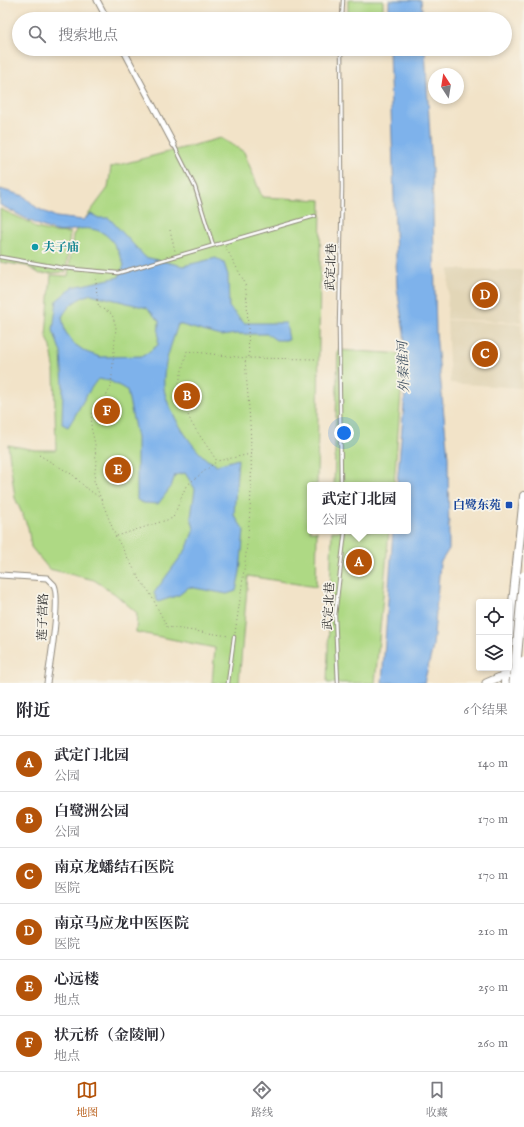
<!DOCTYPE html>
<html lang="zh">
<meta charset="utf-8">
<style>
:root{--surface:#fff;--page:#f7f7f7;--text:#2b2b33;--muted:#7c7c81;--line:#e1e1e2;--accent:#b45309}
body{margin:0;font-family:"IM FELL English","Noto Serif SC",serif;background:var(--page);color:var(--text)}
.controls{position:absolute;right:12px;bottom:12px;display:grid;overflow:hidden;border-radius:4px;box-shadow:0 2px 6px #0003}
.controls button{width:36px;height:36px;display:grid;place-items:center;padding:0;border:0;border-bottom:1px solid var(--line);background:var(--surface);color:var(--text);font:20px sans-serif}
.compass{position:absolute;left:428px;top:68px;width:36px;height:36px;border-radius:50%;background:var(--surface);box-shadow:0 2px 6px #0003;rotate:348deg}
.you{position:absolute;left:344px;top:433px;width:14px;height:14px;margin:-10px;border:3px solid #fff;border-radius:50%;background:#1a73e8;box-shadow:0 0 0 6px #1a73e833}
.badge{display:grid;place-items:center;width:26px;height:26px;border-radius:50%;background:var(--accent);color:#fff;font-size:13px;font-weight:700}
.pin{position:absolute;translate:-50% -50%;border:2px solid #fff;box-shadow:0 1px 4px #0006}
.popup{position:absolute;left:307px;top:482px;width:104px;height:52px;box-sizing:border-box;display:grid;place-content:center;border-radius:4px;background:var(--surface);filter:drop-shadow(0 1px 3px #0005);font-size:13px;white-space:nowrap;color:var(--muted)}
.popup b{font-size:15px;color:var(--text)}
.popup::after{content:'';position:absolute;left:50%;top:100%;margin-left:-8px;border:8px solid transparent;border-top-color:var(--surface)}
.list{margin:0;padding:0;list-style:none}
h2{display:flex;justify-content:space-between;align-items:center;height:52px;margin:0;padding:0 16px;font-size:17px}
h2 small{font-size:13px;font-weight:400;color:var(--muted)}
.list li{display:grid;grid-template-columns:26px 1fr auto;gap:12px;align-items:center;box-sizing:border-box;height:56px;padding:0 16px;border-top:1px solid var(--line)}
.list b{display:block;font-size:15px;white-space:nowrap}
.list p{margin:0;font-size:13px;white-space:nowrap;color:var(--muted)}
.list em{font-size:13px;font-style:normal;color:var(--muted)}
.icon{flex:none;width:22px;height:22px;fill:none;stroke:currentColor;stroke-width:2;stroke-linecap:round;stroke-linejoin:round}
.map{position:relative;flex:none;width:524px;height:683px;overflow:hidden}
.search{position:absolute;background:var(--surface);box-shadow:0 2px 6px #0003;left:12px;right:12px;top:12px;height:44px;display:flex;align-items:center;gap:10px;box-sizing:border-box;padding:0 14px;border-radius:22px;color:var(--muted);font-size:15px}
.sheet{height:388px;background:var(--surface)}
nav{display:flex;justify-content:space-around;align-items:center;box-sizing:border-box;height:56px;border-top:1px solid var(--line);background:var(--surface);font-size:11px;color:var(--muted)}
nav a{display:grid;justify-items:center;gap:2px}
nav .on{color:var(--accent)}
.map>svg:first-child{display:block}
</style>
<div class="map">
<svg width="524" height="683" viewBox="0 0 524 683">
<rect width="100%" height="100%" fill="#f7f3e8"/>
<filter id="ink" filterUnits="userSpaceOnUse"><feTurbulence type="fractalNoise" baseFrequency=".025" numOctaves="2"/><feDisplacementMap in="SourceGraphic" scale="8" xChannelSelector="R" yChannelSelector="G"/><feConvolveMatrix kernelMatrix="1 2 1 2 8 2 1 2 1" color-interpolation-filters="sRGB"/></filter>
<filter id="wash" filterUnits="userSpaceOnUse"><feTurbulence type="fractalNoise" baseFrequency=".012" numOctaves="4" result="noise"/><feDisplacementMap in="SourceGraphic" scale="16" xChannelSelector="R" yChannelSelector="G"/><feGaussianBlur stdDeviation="0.9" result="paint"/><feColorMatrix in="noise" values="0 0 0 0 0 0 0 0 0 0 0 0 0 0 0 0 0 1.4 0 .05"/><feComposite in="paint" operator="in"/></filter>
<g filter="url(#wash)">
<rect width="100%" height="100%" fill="#f2e3c8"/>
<g fill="#e2d6b7">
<path d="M 449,269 L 522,270 L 521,322 L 447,319 Z"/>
<path d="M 447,320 L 521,324 L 522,388 L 450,383 Z"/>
</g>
<g fill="#aed984" stroke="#6c8258">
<rect x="348" y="0" width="35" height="19"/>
<path d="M 221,138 L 244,152 L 262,197 L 321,200 L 317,485 L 310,485 L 310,531 L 317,531 L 316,587 L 248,576 L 239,683 L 212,683 L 215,648 L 136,632 L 137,613 L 115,594 L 94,580 L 49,569 L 31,547 L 28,527 L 15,498 L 8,445 L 35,450 L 56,450 L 54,367 L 51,347 L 46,335 L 51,275 L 68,276 L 73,235 L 108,188 L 111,167 Z"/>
<path d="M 0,209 L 29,222 L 36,228 L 53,232 L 70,233 L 66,272 L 40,274 L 27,266 L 0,262 Z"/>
<path d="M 338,350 L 404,354 L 394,485 L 334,485 Z"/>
<path d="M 332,531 L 389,531 L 375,683 L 327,683 Z"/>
</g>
<g fill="#7eb2eb" stroke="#546e8b" fill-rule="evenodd">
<path d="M 389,0 L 421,0 L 423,19 L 389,19 Z"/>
<path d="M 389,49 L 425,49 L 432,170 L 436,333 L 448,457 L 449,549 L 440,563 L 433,647 L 424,683 L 382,683 L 393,531 L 408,531 L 408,485 L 397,485 L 407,370 L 404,333 L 397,288 Z"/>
<path d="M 0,189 L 24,196 L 37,208 L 56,217 L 83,220 L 91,214 L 99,218 L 109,218 L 145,257 L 183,266 L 216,258 L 224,263 L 228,275 L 229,307 L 244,323 L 286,323 L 289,340 L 276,340 L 267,334 L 236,334 L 221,336 L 178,324 C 172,344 162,366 164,388 C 166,407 189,444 204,457 C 207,461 213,462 217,465 L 238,459 L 234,515 L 244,530 L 240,572 L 236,591 L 227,594 L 189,587 L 179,595 L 158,602 L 154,593 L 187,548 L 194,529 L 191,517 L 195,489 L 185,473 L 175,475 L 171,487 L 158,504 L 143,503 L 137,500 L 137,438 L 127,390 L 110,381 L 98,379 C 86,393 78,412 68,427 L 62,424 L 63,387 L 61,353 L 53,330 L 57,300 L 73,287 L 119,277 L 124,265 C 115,241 106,226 78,229 C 71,230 63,233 56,231 C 36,226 19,214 0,205 ZM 91,294 L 147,308 L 159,321 L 158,345 L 143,356 L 100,357 L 86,352 L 73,343 L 65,331 L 62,317 C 69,304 77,299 91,294 Z"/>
</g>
</g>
<g filter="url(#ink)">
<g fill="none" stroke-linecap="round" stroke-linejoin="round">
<g stroke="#8e877a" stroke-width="4.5">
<g id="lane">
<path d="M 342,19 L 343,0"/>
<path d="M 174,145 L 195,187 L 213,245"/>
<path d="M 0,257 L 63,268 L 118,273 L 315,216"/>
<path d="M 341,485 L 339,327 L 342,188 L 341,49"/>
<path d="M 228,683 L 234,637"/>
<path d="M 338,683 L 335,615 L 345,531"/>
</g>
</g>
<g stroke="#8e877a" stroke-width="7">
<g id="street">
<path d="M 97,0 L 107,19"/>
<path d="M 123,49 L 174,145"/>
<path d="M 0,575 L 47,578 C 49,580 52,583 54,585 C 61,599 50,664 47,683"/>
</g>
</g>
<g stroke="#8e877a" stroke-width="9">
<path id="secondary" d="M 486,683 L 518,669"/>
</g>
<g stroke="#8e877a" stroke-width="10">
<g id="primary">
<path d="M 509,642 L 524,496"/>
<path d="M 505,683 L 506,668"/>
</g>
</g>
<g stroke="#8e877a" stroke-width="1" stroke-dasharray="1 3" stroke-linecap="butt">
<path d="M 170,230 L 175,251"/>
<path d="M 225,246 L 245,283 L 247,300"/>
<path d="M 97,300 L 99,307 L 112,314 L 116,327 L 111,387 L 103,402 L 92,414 L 91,427 L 95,444 L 96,462 L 94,481 L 116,537 L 139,578 L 150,593 L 167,627 L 229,636"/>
<path d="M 247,300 L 249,358"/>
<path d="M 251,454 L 217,461 L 192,424 L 177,390 L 187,351 L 245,358 L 317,359"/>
<path d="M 39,455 L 73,475 L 86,488 L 99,497"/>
<path d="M 117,536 L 173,518 L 186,486"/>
<path d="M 235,633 C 244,573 253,514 251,453 C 251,421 247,390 245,358"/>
</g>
<use href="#lane" stroke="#fff" stroke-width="2.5"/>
<use href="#street" stroke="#fff" stroke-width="5"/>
<use href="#secondary" stroke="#fff" stroke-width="7"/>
<use href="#primary" stroke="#fff" stroke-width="8"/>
<g stroke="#8e877a" stroke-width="11" stroke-linecap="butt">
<g id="highway-bridge">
<path d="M 514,683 L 524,576"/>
<path d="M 522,683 L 524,661"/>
</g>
</g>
<g stroke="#8e877a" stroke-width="1" stroke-dasharray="1 3" stroke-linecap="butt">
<path d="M 96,279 L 97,300"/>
<path d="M 186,486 L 217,461"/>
</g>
<use href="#highway-bridge" stroke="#fff" stroke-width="9"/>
</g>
</g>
<circle fill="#0f9aa8" stroke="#f7f3e8" stroke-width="1.5" cx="35" cy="247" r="4"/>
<rect fill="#1a4fb4" stroke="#f7f3e8" stroke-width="1.5" x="505" y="501" width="8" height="8" rx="2"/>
<g text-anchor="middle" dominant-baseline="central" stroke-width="3.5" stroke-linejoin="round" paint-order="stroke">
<g font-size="12" font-weight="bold" fill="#0d838f" stroke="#f7f3e8" text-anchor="start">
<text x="43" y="247">夫子庙</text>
</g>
<g font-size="12" fill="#2b2b2b" stroke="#f7f3e8">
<text transform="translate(331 267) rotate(-88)">武定北巷</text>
<text transform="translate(329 606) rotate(-87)">武定北巷</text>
<text transform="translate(43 617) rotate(-88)">莲子营路</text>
</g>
<g font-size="12" font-weight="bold" fill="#164399" stroke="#f7f3e8" text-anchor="end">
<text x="501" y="505">白鹭东苑</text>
</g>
<g font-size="13" font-style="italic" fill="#445465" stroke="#f7f3e8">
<text transform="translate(404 367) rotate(-92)">外秦淮河</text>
</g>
</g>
</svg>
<div class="controls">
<button><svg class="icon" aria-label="locate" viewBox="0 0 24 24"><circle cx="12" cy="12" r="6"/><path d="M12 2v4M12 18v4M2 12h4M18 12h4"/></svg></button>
<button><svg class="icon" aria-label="layers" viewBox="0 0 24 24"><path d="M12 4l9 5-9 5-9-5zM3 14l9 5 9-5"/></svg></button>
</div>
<svg class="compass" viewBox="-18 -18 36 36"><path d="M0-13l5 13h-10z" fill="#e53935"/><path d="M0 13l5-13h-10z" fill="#7c7c81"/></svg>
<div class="you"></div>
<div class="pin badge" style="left:359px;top:562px">A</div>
<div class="popup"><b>武定门北园</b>公园</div>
<div class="pin badge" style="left:187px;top:396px">B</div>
<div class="pin badge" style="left:485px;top:354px">C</div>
<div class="pin badge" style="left:485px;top:295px">D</div>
<div class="pin badge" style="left:118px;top:470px">E</div>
<div class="pin badge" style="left:107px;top:411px">F</div>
<div class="search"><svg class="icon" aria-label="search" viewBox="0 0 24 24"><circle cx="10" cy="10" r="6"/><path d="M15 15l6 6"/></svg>搜索地点</div>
</div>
<section class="sheet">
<h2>附近<small>6个结果</small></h2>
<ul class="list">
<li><span class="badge">A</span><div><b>武定门北园</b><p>公园</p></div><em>140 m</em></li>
<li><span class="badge">B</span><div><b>白鹭洲公园</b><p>公园</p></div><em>170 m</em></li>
<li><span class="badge">C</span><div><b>南京龙蟠结石医院</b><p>医院</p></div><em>170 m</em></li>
<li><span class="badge">D</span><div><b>南京马应龙中医医院</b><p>医院</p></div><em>210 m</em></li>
<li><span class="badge">E</span><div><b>心远楼</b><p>地点</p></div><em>250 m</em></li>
<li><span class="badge">F</span><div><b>状元桥（金陵闸）</b><p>地点</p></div><em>260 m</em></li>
</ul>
</section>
<nav>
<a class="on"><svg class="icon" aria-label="map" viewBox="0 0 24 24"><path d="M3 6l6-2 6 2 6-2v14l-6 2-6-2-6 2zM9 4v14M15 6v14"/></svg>地图</a>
<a><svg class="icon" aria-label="directions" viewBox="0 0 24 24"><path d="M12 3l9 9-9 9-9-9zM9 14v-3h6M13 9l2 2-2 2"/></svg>路线</a>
<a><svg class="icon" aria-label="saved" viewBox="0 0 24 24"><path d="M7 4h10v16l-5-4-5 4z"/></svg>收藏</a>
</nav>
